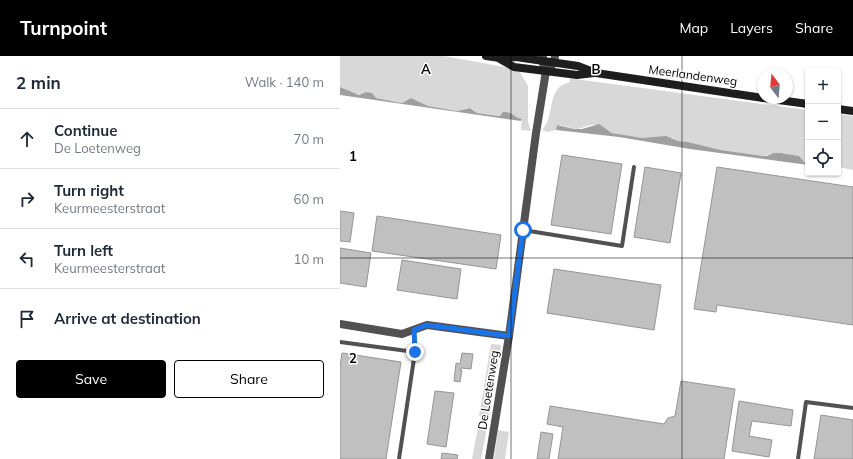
<!DOCTYPE html>
<meta charset="utf-8">
<style>
:root{--surface:#fff;--page:#f2f2f3;--text:#1f2937;--muted:#747a83;--line:#e0e1e3;--accent:#000}
body{margin:0;font-family:Mulish,sans-serif;background:var(--page);color:var(--text)}
.controls{position:absolute;right:12px;top:12px;display:grid;overflow:hidden;border-radius:4px;box-shadow:0 1px 3px #0004}
.controls button{width:36px;height:36px;display:grid;place-items:center;padding:0;border:0;border-bottom:1px solid var(--line);background:var(--surface);color:var(--text);font:20px sans-serif}
.compass{position:absolute;left:417px;top:12px;width:36px;height:36px;border-radius:50%;background:var(--surface);box-shadow:0 1px 3px #0004;rotate:344deg}
.stop{position:absolute;width:12px;height:12px;margin:-9px;border:3px solid #1a73e8;border-radius:50%;background:#fff}
.stop.end{background:#1a73e8;border-color:#fff;box-shadow:0 1px 4px #0008}
.list{margin:0;padding:0;list-style:none}
h2{display:flex;justify-content:space-between;align-items:center;height:52px;margin:0;padding:0 16px;font-size:17px}
h2 small{font-size:13px;font-weight:400;color:var(--muted)}
.list li{display:grid;grid-template-columns:26px 1fr auto;gap:12px;align-items:center;box-sizing:border-box;height:60px;padding:0 16px;border-top:1px solid var(--line)}
.list b{display:block;font-size:15px;white-space:nowrap}
.list p{margin:0;font-size:13px;white-space:nowrap;color:var(--muted)}
.list em{font-size:13px;font-style:normal;color:var(--muted)}
.actions{display:flex;gap:8px;padding:12px 16px}
.actions a{flex:1;padding:9px 0;border:1px solid var(--accent);border-radius:4px;text-align:center;font-size:14px;color:var(--accent)}
.actions .main{background:var(--accent);color:#fff}
.icon{flex:none;width:22px;height:22px;fill:none;stroke:currentColor;stroke-width:2;stroke-linecap:round;stroke-linejoin:round}
.map{position:relative;flex:none;width:513px;height:403px;overflow:hidden}
header{display:flex;align-items:center;gap:24px;box-sizing:border-box;height:56px;padding:0 20px;background:var(--accent);color:#fff}
header strong{font-size:19px}
nav{display:flex;gap:22px;margin-inline-start:auto;font-size:14px}
main{display:flex}
aside{flex:1;background:var(--surface)}
.map>svg:first-child{display:block}
</style>
<header>
<strong>Turnpoint</strong>
<nav><a>Map</a><a>Layers</a><a>Share</a></nav>
</header>
<main>
<aside>
<h2>2 min<small>Walk · 140 m</small></h2>
<ul class="list">
<li><svg class="icon" aria-label="ahead" viewBox="0 0 24 24"><path d="M12 20V5M6 11l6-6 6 6"/></svg><div><b>Continue</b><p>De Loetenweg</p></div><em>70 m</em></li>
<li><svg class="icon" aria-label="right" viewBox="0 0 24 24"><path d="M7 20v-9h11M14 6l5 5-5 5"/></svg><div><b>Turn right</b><p>Keurmeesterstraat</p></div><em>60 m</em></li>
<li><svg class="icon" aria-label="left" viewBox="0 0 24 24"><path d="M17 20v-9H6M10 6l-5 5 5 5"/></svg><div><b>Turn left</b><p>Keurmeesterstraat</p></div><em>10 m</em></li>
<li><svg class="icon" aria-label="arrive" viewBox="0 0 24 24"><path d="M6 21V4h12l-3 4 3 4H6"/></svg><div><b>Arrive at destination</b></div></li>
</ul>
<div class="actions"><a class="main">Save</a><a>Share</a></div>
</aside>
<div class="map">
<svg width="513" height="403" viewBox="0 0 513 403">
<rect width="100%" height="100%" fill="#fff"/>
<g fill="#d8d8d8">
<path d="M 0,0 L 104,0 L 175,13 L 179,14 L 188,30 L 188,66 L 191,75 L 181,74 L 182,63 C 173,61 171,55 163,56 L 160,60 L 158,60 L 137,57 L 131,52 L 127,52 L 117,55 L 88,50 L 71,42 L 62,47 L 36,42 L 33,39 L 26,36 C 18,42 9,34 0,31 Z"/>
<path d="M 230,23 L 235,23 L 468,54 L 468,107 L 464,106 L 456,100 L 443,97 L 423,100 L 381,94 L 348,86 L 338,85 L 332,82 L 302,83 L 272,77 C 269,74 260,69 255,69 C 248,68 243,73 236,73 C 229,72 223,69 217,69 L 216,74 L 208,76 L 202,74 C 214,62 208,39 221,30 C 223,28 227,27 230,26 Z"/>
<path d="M 498,58 L 513,60 L 513,114 L 498,111 Z"/>
<path d="M 151,288 L 161,289 L 149,361 L 139,360 Z"/>
<path d="M 138,371 L 147,372 L 141,403 L 132,403 Z"/>
<path d="M 158,374 L 169,376 L 165,403 L 154,403 Z"/>
</g>
<g fill="#9f9f9f">
<path d="M 0,31 L 19,39 L 26,36 L 32,37 L 36,42 L 62,47 L 71,42 L 88,50 L 117,55 L 130,52 L 137,57 L 158,60 L 160,60 L 163,56 C 172,55 173,61 182,63 L 181,65 L 0,39 Z"/>
<path d="M 259,68 L 272,77 L 302,82 L 326,80 L 338,85 L 348,86 L 381,94 L 423,100 L 427,100 L 434,97 L 441,97 L 459,100 L 464,106 L 468,107 L 468,109 L 350,93 L 279,81 L 216,74 L 217,69 L 234,73 L 242,73 Z"/>
</g>
<g fill="#c0c0c0" stroke="#959595">
<path d="M 222,99 L 282,108 L 271,178 L 211,169 Z"/>
<path d="M 305,111 L 341,117 L 330,187 L 294,181 Z"/>
<path d="M 377,111 L 513,131 L 513,269 L 377,249 L 376,256 L 354,253 Z"/>
<path d="M 0,155 L 14,157 L 10,186 L 0,185 Z"/>
<path d="M 37,160 L 161,179 L 156,213 L 32,195 Z"/>
<path d="M 0,192 L 31,197 L 26,231 L 0,227 Z"/>
<path d="M 62,204 L 121,213 L 117,243 L 57,234 Z"/>
<path d="M 214,213 L 321,229 L 314,274 L 207,257 Z"/>
<path d="M 2,297 L 61,306 L 46,403 L 0,403 L 0,311 Z"/>
<path d="M 122,297 L 133,298 L 131,313 L 121,312 L 120,314 L 122,314 L 120,326 L 114,325 L 116,307 L 120,308 Z"/>
<path d="M 341,325 L 395,333 L 384,403 L 218,403 L 223,371 L 207,368 L 210,350 L 324,368 L 328,362 L 335,360 Z"/>
<path d="M 95,335 L 114,337 L 106,391 L 87,388 Z"/>
<path d="M 399,345 L 453,354 L 451,370 L 412,365 L 409,380 L 432,384 L 429,401 L 392,395 Z"/>
<path d="M 481,359 L 513,364 L 513,403 L 474,403 Z"/>
<path d="M 201,376 L 213,378 L 209,403 L 197,403 Z"/>
<path d="M 102,397 L 118,399 L 117,403 L 101,403 Z"/>
</g>
<g fill="none" stroke-linecap="round" stroke-linejoin="round">
<g stroke="#515151" stroke-width="4">
<path d="M 183,174 L 282,190 L 294,111"/>
<path d="M 0,286 L 75,296"/>
<path d="M 59,403 L 75,296 L 74,274"/>
<path d="M 458,403 L 466,346 L 513,352"/>
</g>
<g stroke="#515151" stroke-width="8">
<path d="M 209,12 L 214,7 L 215,0"/>
<path d="M 0,268 L 62,278 L 87,269 L 169,280"/>
<path d="M 149,403 L 169,280 L 196,77 L 206,15 L 202,5 L 203,0"/>
</g>
<g stroke="#1e1e1e" stroke-width="8">
<path d="M 146,0 L 160,2 L 177,1 L 183,2 L 238,10 L 256,17 L 423,42"/>
<path d="M 160,3 L 174,11 L 237,19 L 254,17"/>
<path d="M 424,42 L 468,48"/>
<path d="M 498,53 L 513,55"/>
</g>
</g>
<g fill="none" stroke-linecap="round" stroke-linejoin="round">
<path stroke="#1a73e8" stroke-width="5" d="M 75,296 L 74,274 L 87,269 L 169,280 L 183,174"/>
</g>
<path fill="none" stroke="#000" stroke-width="1" stroke-opacity="0.55" d="M 171,0 L 171,403M 342,0 L 342,403M 0,202 L 513,202"/>
<g text-anchor="middle" dominant-baseline="central" stroke-width="3" stroke-linejoin="round" paint-order="stroke">
<g font-size="12" fill="#000" stroke="#fff">
<text transform="translate(353 19) rotate(8)">Meerlandenweg</text>
<text transform="translate(148 334) rotate(-81)">De Loetenweg</text>
</g>
</g>
<g font-size="13" text-anchor="middle" font-weight="bold" fill="#000" stroke="#fff" stroke-width="3" stroke-linejoin="round" paint-order="stroke">
<text x="86" y="18">A</text>
<text x="256" y="18">B</text>
<text x="13" y="105">1</text>
<text x="13" y="307">2</text>
</g>
</svg>
<div class="controls">
<button>+</button>
<button>−</button>
<button><svg class="icon" aria-label="locate" viewBox="0 0 24 24"><circle cx="12" cy="12" r="6"/><path d="M12 2v4M12 18v4M2 12h4M18 12h4"/></svg></button>
</div>
<svg class="compass" viewBox="-18 -18 36 36"><path d="M0-13l5 13h-10z" fill="#e53935"/><path d="M0 13l5-13h-10z" fill="#747a83"/></svg>
<div class="stop" style="left:183px;top:174px"></div>
<div class="stop end" style="left:75px;top:296px"></div>
</div>
</main>
